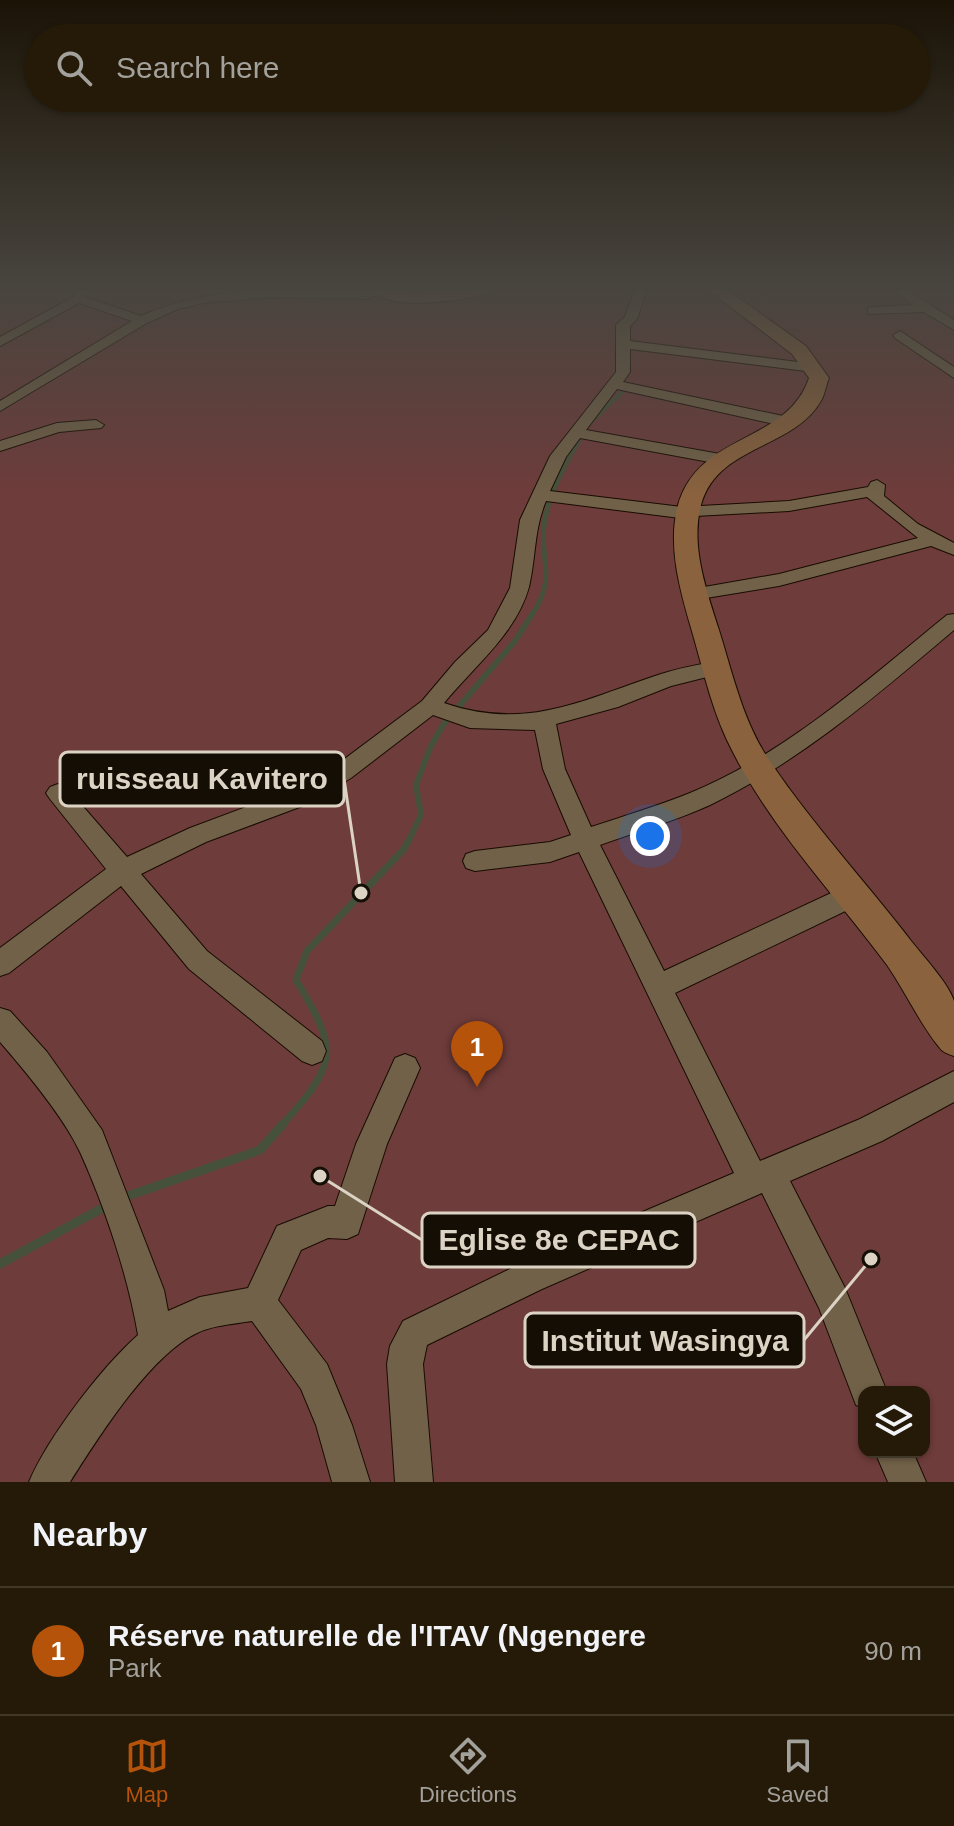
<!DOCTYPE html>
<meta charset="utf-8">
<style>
:root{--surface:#251a08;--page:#312716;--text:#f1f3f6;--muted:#a3a19c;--line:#423829;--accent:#b45309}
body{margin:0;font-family:Helvetica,sans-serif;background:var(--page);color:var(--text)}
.controls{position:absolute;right:24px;bottom:24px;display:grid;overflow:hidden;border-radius:16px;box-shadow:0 2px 6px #0004}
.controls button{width:72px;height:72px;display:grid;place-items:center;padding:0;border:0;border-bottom:2px solid var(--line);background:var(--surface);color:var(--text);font:40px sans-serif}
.you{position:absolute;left:650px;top:836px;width:28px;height:28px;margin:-20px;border:6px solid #fff;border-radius:50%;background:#1a73e8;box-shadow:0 0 0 12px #1a73e833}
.badge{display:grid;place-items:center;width:52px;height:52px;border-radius:50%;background:var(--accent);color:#fff;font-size:26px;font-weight:700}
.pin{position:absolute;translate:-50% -66px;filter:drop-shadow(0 2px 4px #0008)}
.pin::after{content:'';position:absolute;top:42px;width:28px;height:24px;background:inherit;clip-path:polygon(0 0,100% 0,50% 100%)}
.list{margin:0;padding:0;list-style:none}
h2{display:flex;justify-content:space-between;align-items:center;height:104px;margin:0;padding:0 32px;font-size:34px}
h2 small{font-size:26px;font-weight:400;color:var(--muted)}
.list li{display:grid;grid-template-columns:52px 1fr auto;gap:24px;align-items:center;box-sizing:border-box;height:128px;padding:0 32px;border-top:2px solid var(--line)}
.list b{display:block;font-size:30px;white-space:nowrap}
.list p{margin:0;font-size:26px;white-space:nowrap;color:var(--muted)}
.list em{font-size:26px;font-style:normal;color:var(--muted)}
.icon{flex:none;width:44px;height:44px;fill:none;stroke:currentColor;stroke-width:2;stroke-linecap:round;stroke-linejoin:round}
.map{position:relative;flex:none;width:954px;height:1482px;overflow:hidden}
.search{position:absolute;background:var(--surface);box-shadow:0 2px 6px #0004;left:24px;right:24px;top:24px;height:88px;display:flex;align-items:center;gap:20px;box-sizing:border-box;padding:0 28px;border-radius:44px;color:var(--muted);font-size:30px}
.sheet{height:232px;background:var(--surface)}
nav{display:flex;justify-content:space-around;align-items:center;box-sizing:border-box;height:112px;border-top:2px solid var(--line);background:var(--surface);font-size:22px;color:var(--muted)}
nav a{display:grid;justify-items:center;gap:4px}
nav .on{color:var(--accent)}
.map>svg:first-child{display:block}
</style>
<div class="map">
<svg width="954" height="1482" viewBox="0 0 954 1482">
<rect width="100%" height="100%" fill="#31230b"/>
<path fill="#6e3c3b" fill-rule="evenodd" d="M 0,289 L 954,289 L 954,1482 L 0,1482 ZM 864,1392 L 924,1392 L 924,1452 L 864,1452 Z"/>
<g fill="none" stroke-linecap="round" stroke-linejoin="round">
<path stroke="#46513b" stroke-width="4" d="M 591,422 L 623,391"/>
<path stroke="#46513b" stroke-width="5" d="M 532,615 C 557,576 540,564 544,526 C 548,492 567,463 582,434"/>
<path stroke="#46513b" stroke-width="6" d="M 408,842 L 421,815 L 416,785 L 430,748 L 443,725 L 515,641 L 533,613"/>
<path stroke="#46513b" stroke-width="7" d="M 281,1126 C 337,1064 340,1052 296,980 L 307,951 L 404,849 L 409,840"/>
<g stroke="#46513b" stroke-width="9">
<path d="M 122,1198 L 260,1150 L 283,1124"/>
<path d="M 0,1264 L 108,1205"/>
</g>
<g stroke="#180c00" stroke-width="2">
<g id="street">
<path d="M 77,289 L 89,289 L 85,297 L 141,316 C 206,287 275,289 345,291 C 358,291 376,287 387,291 L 367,299 L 270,297 L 204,303 L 178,309 L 147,323 L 0,411 L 0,401 L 132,321 L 79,303 L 0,346 L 0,337 L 73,297 Z"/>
<path d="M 635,289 L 647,289 L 637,319 L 630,326 L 630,341 L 814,364 L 821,368 L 814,372 L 630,349 L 630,372 L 623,382 L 788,417 L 796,422 L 788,427 L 617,389 L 586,430 L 720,454 L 728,459 L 720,464 L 580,438 L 566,457 L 550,491 L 682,507 L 789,501 L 868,487 L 871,482 L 877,480 L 885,485 L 884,496 L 918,524 L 954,543 L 954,555 L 931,546 L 779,586 L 694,600 L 685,594 L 687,590 L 779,574 L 918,538 L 867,497 L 789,511 L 695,516 L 688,519 L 546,501 C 534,529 536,557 529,587 C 516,634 474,666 444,703 C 528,732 584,699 661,674 C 679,668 698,665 716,661 L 723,663 L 726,668 L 723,673 L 671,686 L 618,707 L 556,724 L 565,769 L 591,827 C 624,816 658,806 690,793 C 787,753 867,680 947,615 L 954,614 L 954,630 C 877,695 801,761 710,805 C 675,821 636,832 600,845 L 664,971 L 844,887 L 853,884 L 862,887 L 866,895 L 862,903 L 675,993 L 760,1161 L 860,1119 L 954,1071 L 954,1102 L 882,1141 L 790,1181 L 845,1288 L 887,1392 L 864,1392 L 864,1408 L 856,1405 L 819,1308 L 762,1193 L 542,1289 L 427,1345 L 423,1364 L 433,1482 L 395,1482 L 387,1364 L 390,1346 L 403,1321 L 518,1265 L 734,1173 L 579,852 L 550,862 L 475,871 L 466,868 L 463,861 L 466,854 L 475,851 L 550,842 L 571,835 L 543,769 L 535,730 L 470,728 L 433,715 L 351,778 L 305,805 L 206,842 L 141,874 L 207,951 L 322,1041 L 326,1051 L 322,1061 L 312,1065 L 302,1061 L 189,969 L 121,886 L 9,973 L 0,976 L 0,948 L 106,869 L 50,799 L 46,793 L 50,787 L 58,784 L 66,787 L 127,857 L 190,828 L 289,791 L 335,766 L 422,701 L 455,662 L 488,630 L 510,588 L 520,520 L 550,456 L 616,372 L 616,325 L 625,317 Z"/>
<path d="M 892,289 L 906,289 L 954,320 L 954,330 L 924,312 L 868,314 L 868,308 L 872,307 L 913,305 Z"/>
<path d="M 900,331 L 954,367 L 954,378 L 895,338 L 893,335 Z"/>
<path d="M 96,420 L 104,425 L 101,428 L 59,432 L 0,451 L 0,441 L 57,423 Z"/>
<path d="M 0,1008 L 10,1011 L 47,1052 L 102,1130 L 164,1290 L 168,1311 L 200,1297 L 248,1288 L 277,1226 L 328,1206 L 335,1206 L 356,1144 L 395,1058 L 405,1054 L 415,1058 L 420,1068 L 387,1144 L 358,1234 L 347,1239 L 328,1238 L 301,1250 L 278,1300 L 327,1364 L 352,1425 L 370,1482 L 332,1482 L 316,1425 L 301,1389 L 252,1321 C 234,1324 214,1325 197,1333 C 150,1355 98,1438 70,1482 L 29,1482 C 48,1437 101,1368 138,1335 C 128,1276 105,1207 80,1152 C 63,1116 26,1072 0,1042 Z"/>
<path d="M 875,1452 L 913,1452 L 926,1482 L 888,1482 Z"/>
</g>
</g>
<g stroke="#180c00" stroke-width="2">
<g id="secondary">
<path d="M 369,289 L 416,292 L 492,289 L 490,293 C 459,300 394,313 369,289 Z"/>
<path d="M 707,289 L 726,289 L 806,346 L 829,378 C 826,385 825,394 821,401 C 792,450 717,445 701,505 C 690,546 707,592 719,630 C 733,675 743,721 769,760 C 812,824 865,881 912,942 C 923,956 949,984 954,1001 C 954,1016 954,1040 954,1056 C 948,1054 942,1052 939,1047 C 920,1024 905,991 887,965 C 832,891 765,822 726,738 C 710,703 702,665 691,628 C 680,590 668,548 677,509 C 695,432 787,445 809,378 L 792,354 Z"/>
</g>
</g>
<use href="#street" fill="#716148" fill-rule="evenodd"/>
<use href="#secondary" fill="#8a623e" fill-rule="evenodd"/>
</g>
<linearGradient id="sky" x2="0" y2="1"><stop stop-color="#1b1306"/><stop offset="0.58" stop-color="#48453f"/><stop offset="1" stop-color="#48453f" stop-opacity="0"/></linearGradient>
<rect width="954" height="496" fill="url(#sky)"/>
<path fill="none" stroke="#dcd3c5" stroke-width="3" d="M361 893L344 779M320 1176L422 1240M871 1259L804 1340"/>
<g fill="#dcd3c5" stroke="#140e05" stroke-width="3">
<circle cx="361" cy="893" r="8"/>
<circle cx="320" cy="1176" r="8"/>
<circle cx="871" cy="1259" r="8"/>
</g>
<g fill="#140e05" stroke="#dcd3c5" stroke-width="3">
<rect x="60" y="752" width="284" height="54" rx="8"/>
<rect x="422" y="1213" width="273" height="54" rx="8"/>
<rect x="525" y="1313" width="279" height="54" rx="8"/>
</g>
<g font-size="30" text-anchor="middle" font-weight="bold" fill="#dcd3c5">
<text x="202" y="789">ruisseau Kavitero</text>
<text x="559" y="1250">Eglise 8e CEPAC</text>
<text x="665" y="1351">Institut Wasingya</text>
</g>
</svg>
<div class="controls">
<button><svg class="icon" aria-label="layers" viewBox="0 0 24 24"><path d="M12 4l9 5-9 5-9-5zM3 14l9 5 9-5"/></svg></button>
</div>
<div class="you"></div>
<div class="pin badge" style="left:477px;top:1087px">1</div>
<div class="search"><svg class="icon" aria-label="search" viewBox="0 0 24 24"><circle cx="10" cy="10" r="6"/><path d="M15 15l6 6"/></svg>Search here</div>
</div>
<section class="sheet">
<h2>Nearby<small></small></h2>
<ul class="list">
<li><span class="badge">1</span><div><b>Réserve naturelle de l'ITAV (Ngengere</b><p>Park</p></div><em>90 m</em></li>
</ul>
</section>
<nav>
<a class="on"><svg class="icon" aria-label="map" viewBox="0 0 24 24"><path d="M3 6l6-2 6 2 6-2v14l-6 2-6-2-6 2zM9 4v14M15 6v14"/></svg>Map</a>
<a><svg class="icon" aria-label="directions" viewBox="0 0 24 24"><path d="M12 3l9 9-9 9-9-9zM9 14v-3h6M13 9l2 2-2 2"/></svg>Directions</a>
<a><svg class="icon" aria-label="saved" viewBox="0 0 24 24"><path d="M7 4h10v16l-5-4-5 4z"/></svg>Saved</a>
</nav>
